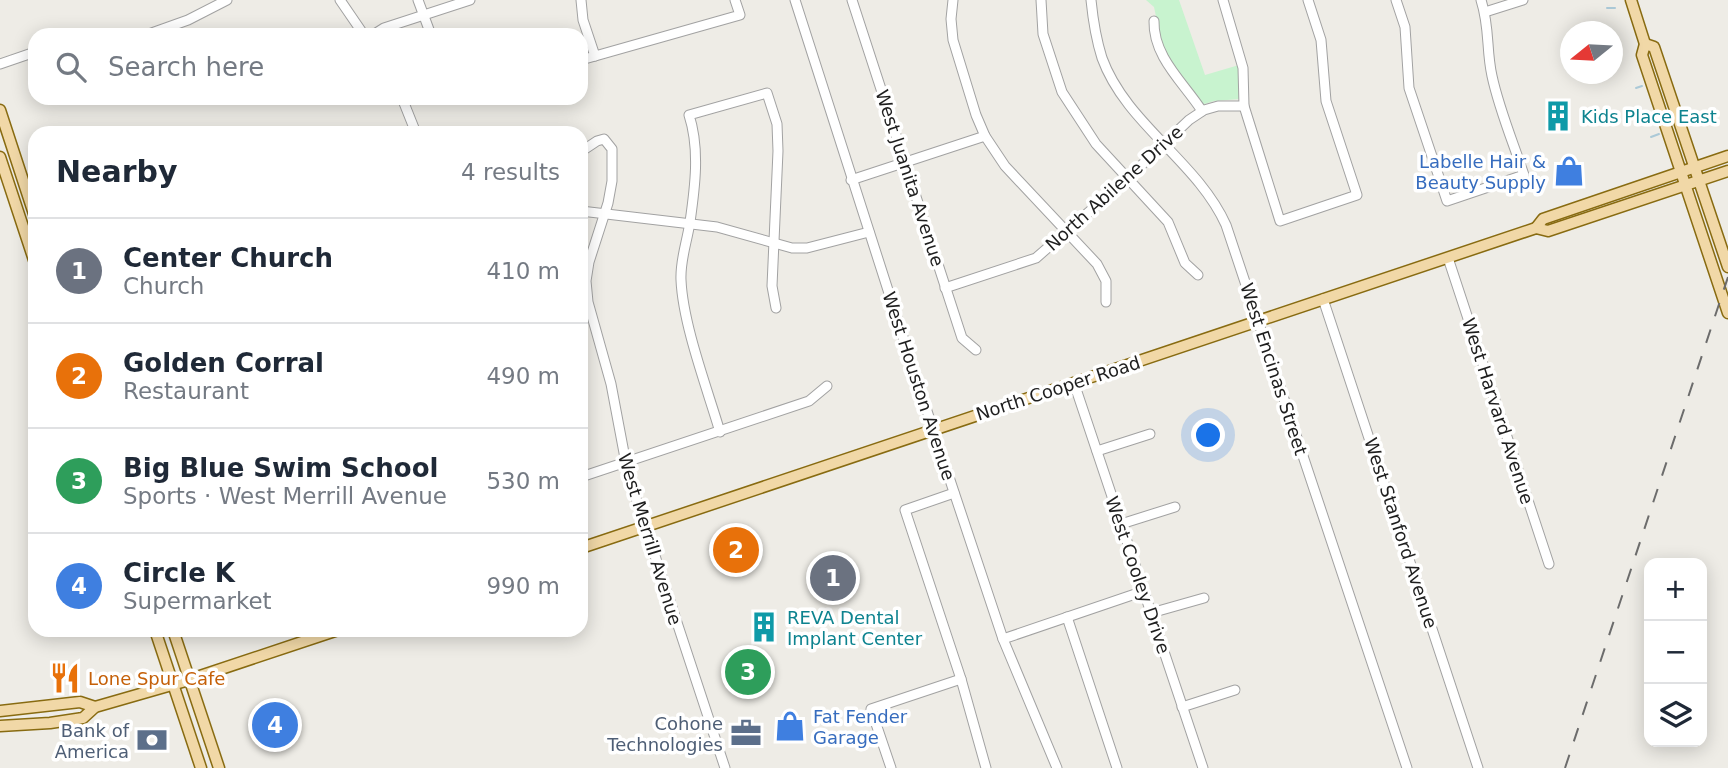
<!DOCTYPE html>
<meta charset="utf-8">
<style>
:root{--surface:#fff;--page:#f2f2f3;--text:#1f2937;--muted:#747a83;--line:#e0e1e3;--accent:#d93025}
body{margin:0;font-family:"DejaVu Sans",sans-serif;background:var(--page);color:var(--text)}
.controls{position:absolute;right:21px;bottom:21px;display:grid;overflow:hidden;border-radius:14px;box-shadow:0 4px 18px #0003}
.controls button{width:63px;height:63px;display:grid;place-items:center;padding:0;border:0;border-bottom:2px solid var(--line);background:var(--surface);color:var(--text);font:35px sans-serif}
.compass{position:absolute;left:1560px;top:21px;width:63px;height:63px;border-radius:50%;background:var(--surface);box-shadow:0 4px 18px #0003;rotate:252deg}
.you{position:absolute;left:1209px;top:436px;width:24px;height:24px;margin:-18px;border:5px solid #fff;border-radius:50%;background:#1a73e8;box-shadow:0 0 0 10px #1a73e833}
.badge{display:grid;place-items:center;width:46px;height:46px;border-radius:50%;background:var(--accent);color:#fff;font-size:23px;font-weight:700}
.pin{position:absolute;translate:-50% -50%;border:4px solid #fff;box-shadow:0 2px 7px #0006}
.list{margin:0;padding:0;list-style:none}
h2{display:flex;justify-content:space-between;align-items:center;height:91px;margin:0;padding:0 28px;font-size:30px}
h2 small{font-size:23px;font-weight:400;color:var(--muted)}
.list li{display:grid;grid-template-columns:46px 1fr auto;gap:21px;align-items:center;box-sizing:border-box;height:105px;padding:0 28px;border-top:2px solid var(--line)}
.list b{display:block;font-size:26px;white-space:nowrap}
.list p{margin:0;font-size:23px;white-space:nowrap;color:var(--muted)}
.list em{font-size:23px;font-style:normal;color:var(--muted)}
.icon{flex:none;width:38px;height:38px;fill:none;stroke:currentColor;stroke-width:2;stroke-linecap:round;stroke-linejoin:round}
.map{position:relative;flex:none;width:1728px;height:768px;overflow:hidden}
.search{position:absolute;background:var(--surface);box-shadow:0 4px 18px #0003;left:28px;top:28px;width:560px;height:77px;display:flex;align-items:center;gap:18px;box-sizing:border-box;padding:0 24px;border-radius:21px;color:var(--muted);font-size:26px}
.panel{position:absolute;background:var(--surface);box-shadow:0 4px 18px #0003;left:28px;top:126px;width:560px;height:511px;border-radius:21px}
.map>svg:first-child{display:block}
</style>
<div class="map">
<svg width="1728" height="768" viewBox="0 0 1728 768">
<rect width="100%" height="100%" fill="#eeece6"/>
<path fill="#c8f3cf" d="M 1146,0 L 1179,0 L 1205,75 L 1239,65 L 1240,99 L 1214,101 L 1201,105 L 1164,55 L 1154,7 Z"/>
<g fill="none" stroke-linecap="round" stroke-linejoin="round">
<g stroke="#abc9d7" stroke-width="2">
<path d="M 1607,8 L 1615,8"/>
<path d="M 1636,88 L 1642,86"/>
<path d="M 1651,137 L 1659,134"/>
</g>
<g stroke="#a2a2a2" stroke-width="11">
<g id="minor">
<path d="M 340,0 L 364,35"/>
<path d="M 418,0 L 431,35"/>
<path d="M 581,0 L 583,20 L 595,56"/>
<path d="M 795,0 L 920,390 L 1003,639 L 1057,768"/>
<path d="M 852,0 L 962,338 L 976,350"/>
<path d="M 953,0 L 951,19 L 953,40 L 976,115 L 985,136 L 1005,166 L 1097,264 L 1106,281 L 1106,302"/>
<path d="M 1041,0 L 1043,34 L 1062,92 L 1096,144 L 1168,222 L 1185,263 L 1198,275"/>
<path d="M 1091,0 C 1093,20 1096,39 1102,58 C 1126,124 1197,161 1226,225 L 1407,768"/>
<path d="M 1223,0 L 1243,68 L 1244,106 L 1280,221 L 1357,195 L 1326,101 L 1321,40 L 1308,0"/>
<path d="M 1396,0 L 1405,27 L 1409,88 L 1447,201 L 1524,175 C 1513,142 1499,109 1492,76 C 1486,49 1490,28 1481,0"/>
<path d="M 1485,12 L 1523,0"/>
<path d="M 1154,21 C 1153,57 1184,83 1202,111"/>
<path d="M 146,35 L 188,20 L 227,0"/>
<path d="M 373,35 L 384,28 L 470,0"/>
<path d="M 581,60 L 740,15 L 735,0"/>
<path d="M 0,64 L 35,52"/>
<path d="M 402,98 L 416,133"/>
<path d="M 582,151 L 597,141 L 604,139 L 612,149 L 612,181 L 608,203 L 589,262 L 586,281 L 588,302 L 611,384 L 628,474 L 725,768"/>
<path d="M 851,180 L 985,136"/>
<path d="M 581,211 L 717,227 L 792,248 L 807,248 L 869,232"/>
<path d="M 1448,258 L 1549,564"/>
<path d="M 945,288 L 1036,258 L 1128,178 L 1189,120 L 1204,110 L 1218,106 L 1244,106"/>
<path d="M 1323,299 L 1478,768"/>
<path d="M 1074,383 L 1203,768"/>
<path d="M 720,432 C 707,388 683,325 681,280 C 680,260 687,242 690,222 C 695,187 700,149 689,115 L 767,93 L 777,124 L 778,151 L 772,286 L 776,308"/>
<path d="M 1097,451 L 1150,434"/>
<path d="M 581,477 L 809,401 L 827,386"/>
<path d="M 954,493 L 905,510 L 961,679 L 986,768"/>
<path d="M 1121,524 L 1175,507"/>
<path d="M 1151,613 L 1204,598"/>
<path d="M 1067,617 L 1117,768"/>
<path d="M 1003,639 L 1144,591"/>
<path d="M 1182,707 L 1235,690"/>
<path d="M 891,768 L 871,709 L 961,679"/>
</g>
</g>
<g stroke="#886b11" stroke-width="13">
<g id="major">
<path d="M 1631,0 L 1645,44 L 1642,55 L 1728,313"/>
<path d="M 1645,44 L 1654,47 L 1728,267"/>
<path d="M 0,110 L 35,217"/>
<path d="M 0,157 L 35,263"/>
<path d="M 1536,228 L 1543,219 L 1728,156"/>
<path d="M 581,548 L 1536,228 L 1548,231 L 1728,171"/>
<path d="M 155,630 L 201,768"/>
<path d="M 173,630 L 219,768"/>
<path d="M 0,711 L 80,702 L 95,707"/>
<path d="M 0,726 L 50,723 L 83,718 L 95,707 L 182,682 L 338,630"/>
</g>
</g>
<use href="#minor" stroke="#fff" stroke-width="9"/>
<use href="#major" stroke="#f1d8a7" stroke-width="10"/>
<path stroke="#6c6c6c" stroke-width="2" stroke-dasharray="14 14" stroke-linecap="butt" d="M 1565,768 L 1728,277"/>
</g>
<defs>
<g id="building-bare" transform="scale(2.415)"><path d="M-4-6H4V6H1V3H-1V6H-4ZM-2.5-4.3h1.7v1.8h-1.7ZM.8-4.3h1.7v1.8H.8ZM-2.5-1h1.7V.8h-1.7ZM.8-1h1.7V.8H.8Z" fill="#0f9aa8" stroke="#fff" stroke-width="2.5" paint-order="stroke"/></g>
<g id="shop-bare" transform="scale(2.415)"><path d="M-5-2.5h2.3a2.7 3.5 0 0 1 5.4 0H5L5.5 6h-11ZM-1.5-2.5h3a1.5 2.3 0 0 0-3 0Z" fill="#3f7fe0" stroke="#fff" stroke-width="2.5" paint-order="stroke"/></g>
<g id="restaurant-bare" transform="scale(2.415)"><path d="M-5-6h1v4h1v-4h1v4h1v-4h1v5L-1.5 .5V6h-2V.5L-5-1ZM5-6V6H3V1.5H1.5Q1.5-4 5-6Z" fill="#e8710a" stroke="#fff" stroke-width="2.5" paint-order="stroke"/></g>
<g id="office-bare" transform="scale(2.415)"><path d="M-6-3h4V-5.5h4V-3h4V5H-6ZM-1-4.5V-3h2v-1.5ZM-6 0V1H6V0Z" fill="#5c6f8a" stroke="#fff" stroke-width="2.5" paint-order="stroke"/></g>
<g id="bank-bare" transform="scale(2.415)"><path d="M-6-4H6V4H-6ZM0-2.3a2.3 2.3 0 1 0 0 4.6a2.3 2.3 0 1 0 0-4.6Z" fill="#5c6f8a" stroke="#fff" stroke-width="2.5" paint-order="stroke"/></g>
</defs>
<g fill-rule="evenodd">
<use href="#building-bare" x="1558" y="116"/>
<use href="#shop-bare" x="1569" y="171"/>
<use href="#building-bare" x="764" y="627"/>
<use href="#restaurant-bare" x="65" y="678"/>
<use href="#shop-bare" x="790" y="726"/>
<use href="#office-bare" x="746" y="733"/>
<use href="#bank-bare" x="152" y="740"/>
</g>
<g text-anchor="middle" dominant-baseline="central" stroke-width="7" stroke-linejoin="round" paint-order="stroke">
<g font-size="18" fill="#0d838f" stroke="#fff" text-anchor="start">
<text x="1581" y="116">Kids Place East</text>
<text x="787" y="617">REVA Dental<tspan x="787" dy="21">Implant Center</tspan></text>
</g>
<g font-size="18" fill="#366cbe" stroke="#fff" text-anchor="end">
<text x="1546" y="161">Labelle Hair &amp;<tspan x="1546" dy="21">Beauty Supply</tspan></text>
<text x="813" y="716" text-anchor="start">Fat Fender<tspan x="813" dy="21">Garage</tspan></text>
</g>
<g font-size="18" fill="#1e1e1e" stroke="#fff">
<text transform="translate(910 178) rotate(72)">West Juanita Avenue</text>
<text transform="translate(1114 188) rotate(-42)">North Abilene Drive</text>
<text transform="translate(1274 369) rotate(72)">West Encinas Street</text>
<text transform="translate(919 386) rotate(72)">West Houston Avenue</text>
<text transform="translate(1058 388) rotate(-18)">North Cooper Road</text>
<text transform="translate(1498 411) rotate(72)">West Harvard Avenue</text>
<text transform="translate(1401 533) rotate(72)">West Stanford Avenue</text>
<text transform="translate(650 539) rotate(73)">West Merrill Avenue</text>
<text transform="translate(1138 575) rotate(71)">West Cooley Drive</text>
</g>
<g font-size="18" fill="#c56008" stroke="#fff" text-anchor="start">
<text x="88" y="678">Lone Spur Cafe</text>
</g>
<g font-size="18" fill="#4e5e75" stroke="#fff" text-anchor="end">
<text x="723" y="723">Cohone<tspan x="723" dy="21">Technologies</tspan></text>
<text x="129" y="730">Bank of<tspan x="129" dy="21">America</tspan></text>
</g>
</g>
</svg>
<div class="controls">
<button>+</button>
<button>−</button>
<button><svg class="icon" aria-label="layers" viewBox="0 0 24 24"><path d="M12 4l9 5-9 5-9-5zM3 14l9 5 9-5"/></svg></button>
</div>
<svg class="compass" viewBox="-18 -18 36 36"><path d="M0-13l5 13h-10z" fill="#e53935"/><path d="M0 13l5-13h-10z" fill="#747a83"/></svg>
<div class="you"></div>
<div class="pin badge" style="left:833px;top:578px;background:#6b7280">1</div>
<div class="pin badge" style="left:736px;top:550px;background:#e8710a">2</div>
<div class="pin badge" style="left:748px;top:672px;background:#2e9e5b">3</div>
<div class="pin badge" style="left:275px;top:725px;background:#3f7fe0">4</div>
<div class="search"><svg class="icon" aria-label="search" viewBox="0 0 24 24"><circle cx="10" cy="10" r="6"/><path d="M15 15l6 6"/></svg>Search here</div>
<section class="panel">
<h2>Nearby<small>4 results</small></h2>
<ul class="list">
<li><span class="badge" style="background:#6b7280">1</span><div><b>Center Church</b><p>Church</p></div><em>410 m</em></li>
<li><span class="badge" style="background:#e8710a">2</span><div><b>Golden Corral</b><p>Restaurant</p></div><em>490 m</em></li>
<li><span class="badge" style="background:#2e9e5b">3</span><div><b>Big Blue Swim School</b><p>Sports · West Merrill Avenue</p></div><em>530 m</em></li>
<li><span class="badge" style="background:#3f7fe0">4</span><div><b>Circle K</b><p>Supermarket</p></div><em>990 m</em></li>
</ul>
</section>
</div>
